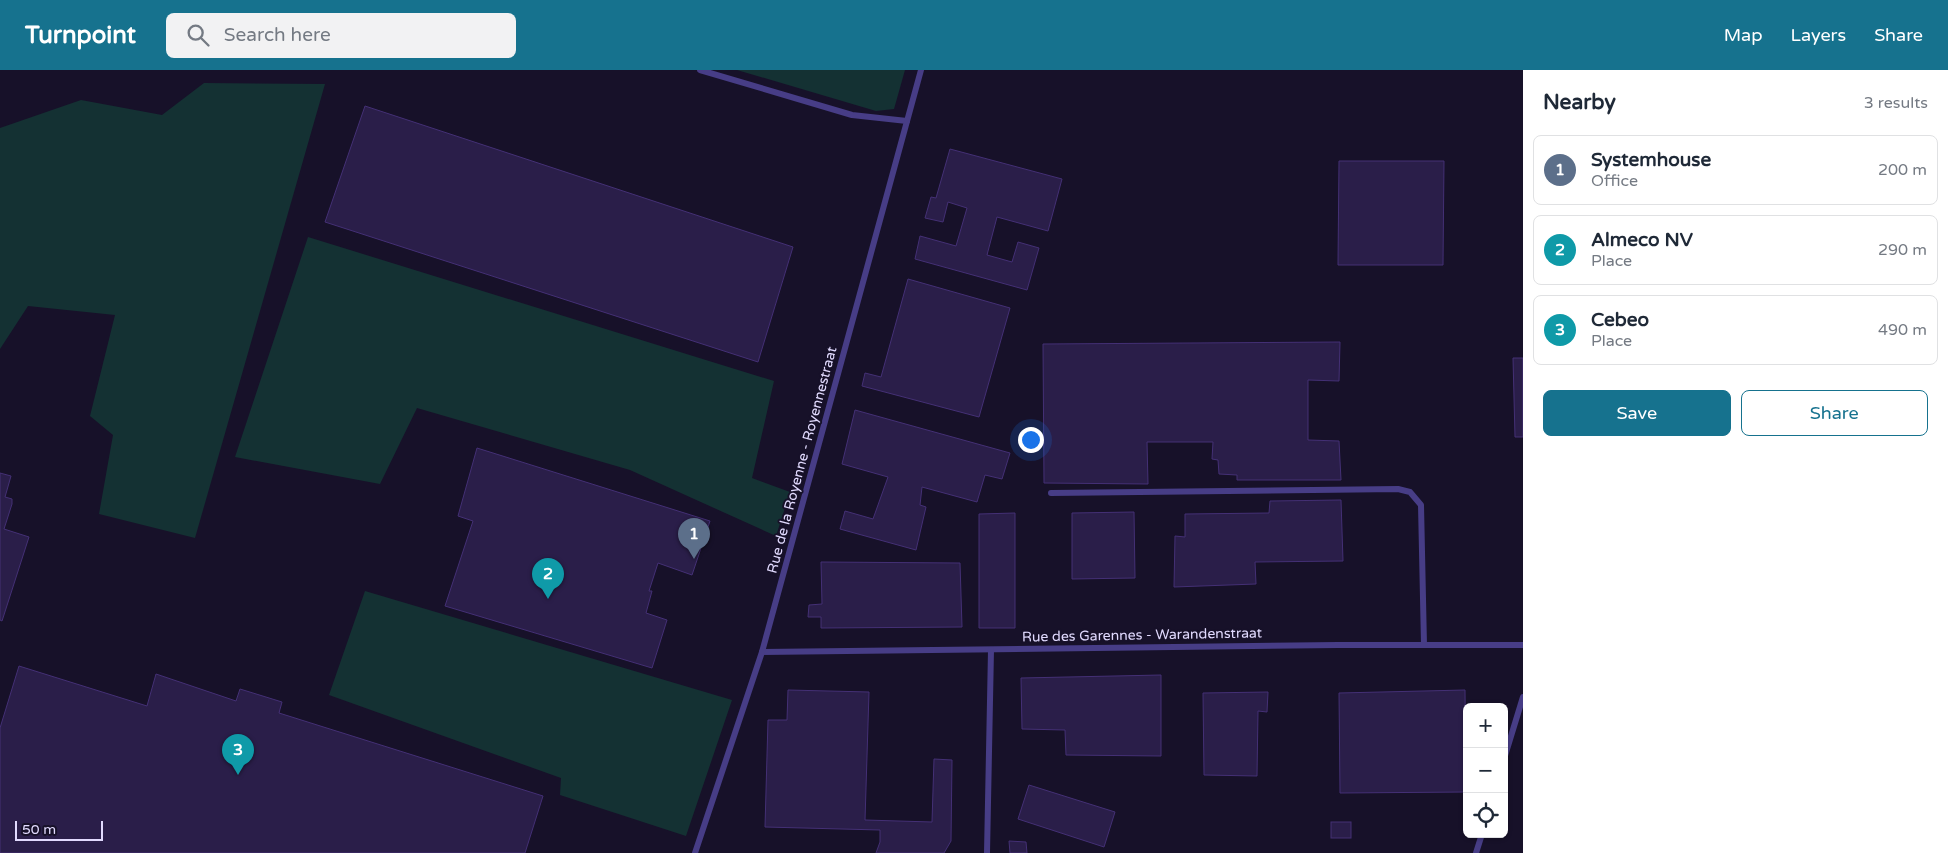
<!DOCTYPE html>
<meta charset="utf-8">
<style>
:root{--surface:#fff;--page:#f2f2f3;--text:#1f2937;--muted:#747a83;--line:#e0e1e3;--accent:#16728e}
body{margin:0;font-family:"Varela Round",sans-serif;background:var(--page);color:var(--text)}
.controls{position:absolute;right:15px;bottom:15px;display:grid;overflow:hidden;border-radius:8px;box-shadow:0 1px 4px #0004}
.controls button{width:45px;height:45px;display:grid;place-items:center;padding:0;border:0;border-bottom:1px solid var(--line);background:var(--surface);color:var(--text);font:25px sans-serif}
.scale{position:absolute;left:15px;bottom:12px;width:88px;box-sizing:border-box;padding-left:5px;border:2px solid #e1dafe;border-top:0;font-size:14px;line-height:18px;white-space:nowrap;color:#e1dafe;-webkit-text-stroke:4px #171129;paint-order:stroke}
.you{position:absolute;left:1030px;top:369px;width:18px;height:18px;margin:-12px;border:4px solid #fff;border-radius:50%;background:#1a73e8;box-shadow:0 0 0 8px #1a73e833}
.badge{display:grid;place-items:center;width:32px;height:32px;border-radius:50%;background:var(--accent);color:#fff;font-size:16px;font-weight:700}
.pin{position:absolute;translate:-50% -41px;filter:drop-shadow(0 1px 2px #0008)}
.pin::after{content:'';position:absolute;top:26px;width:18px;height:15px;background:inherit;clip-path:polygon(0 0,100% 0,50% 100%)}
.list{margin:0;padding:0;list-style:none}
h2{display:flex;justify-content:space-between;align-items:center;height:65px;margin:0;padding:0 20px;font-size:21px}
h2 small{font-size:16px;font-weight:400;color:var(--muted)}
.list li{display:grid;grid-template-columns:32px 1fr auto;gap:15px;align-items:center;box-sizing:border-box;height:70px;margin:0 10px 10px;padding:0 10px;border:1px solid var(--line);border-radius:8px}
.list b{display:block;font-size:19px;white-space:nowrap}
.list p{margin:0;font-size:16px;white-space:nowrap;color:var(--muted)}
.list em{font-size:16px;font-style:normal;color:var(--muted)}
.actions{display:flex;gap:10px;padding:15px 20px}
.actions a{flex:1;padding:11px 0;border:1px solid var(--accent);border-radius:8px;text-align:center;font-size:18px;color:var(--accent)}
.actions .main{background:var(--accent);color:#fff}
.icon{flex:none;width:28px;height:28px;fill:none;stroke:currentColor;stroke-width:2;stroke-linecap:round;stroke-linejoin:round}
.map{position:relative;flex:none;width:1523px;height:783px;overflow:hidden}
header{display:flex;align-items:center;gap:30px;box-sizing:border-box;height:70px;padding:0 25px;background:var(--accent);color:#fff}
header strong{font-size:24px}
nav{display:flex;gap:28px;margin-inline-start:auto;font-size:18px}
.search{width:350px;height:45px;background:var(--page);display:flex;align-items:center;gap:12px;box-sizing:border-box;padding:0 18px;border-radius:8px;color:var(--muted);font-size:19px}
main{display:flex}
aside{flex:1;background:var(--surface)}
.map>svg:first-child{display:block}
</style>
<header>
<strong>Turnpoint</strong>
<div class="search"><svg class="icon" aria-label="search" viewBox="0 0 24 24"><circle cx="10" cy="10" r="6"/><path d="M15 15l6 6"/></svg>Search here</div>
<nav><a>Map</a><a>Layers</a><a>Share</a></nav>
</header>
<main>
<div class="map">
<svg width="1523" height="783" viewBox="0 0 1523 783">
<rect width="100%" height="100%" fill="#171129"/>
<g fill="#143133">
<path d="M 737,0 L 905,0 L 894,39 L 876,41 Z"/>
<path d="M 204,13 L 325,14 L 195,468 L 99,444 L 113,365 L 90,346 L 115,245 L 28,236 L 0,279 L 0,58 L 81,30 L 162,45 Z"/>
<path d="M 308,167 L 774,311 L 752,408 L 790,422 L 776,466 L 630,400 L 417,338 L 380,414 L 235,387 Z"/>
<path d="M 365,521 L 732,630 L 686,766 L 560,725 L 561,708 L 329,625 Z"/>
</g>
<g fill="#2a1e49" stroke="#443075">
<path d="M 365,36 L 793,177 L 758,292 L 325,152 Z"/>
<path d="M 950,79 L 1062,109 L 1048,161 L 997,147 L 987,185 L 1012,192 L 1018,172 L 1039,178 L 1027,220 L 915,189 L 920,166 L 956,176 L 967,138 L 948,132 L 943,152 L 925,148 L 931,127 L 936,128 Z"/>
<path d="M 1339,91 L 1444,91 L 1443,195 L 1338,195 Z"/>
<path d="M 908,209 L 1010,238 L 979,347 L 862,316 L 865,303 L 881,307 Z"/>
<path d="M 1340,272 L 1339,311 L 1308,310 L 1308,370 L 1339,371 L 1341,410 L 1237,410 L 1237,405 L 1219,404 L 1218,390 L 1212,389 L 1213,372 L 1147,372 L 1148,414 L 1044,413 L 1043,274 Z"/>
<path d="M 1513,288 L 1523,288 L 1523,367 L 1515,367 Z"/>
<path d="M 855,340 L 1010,383 L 1002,409 L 985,405 L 977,432 L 922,417 L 920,435 L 926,437 L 916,480 L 840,459 L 845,441 L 873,449 L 888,407 L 842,394 Z"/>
<path d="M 477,378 L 710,451 L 692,505 L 658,493 L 649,521 L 652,521 L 646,543 L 667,550 L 652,598 L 445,536 L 473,451 L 458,446 Z"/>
<path d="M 0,403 L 11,406 L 5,427 L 12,429 L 12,434 L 4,459 L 29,467 L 2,551 L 0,550 Z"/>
<path d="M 1341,430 L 1343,491 L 1255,492 L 1256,514 L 1174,517 L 1175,466 L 1185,467 L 1185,444 L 1269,443 L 1270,431 Z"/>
<path d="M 1134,442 L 1135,508 L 1072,509 L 1072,443 Z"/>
<path d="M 1015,443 L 1015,558 L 979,558 L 979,444 Z"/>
<path d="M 821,492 L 960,493 L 962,557 L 821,558 L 821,547 L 808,547 L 809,535 L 822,534 Z"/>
<path d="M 19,596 L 147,636 L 156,604 L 236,631 L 240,619 L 282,632 L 279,643 L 543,726 L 525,783 L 0,783 L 0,658 Z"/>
<path d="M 1161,605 L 1161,686 L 1066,685 L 1065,660 L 1022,659 L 1021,608 Z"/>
<path d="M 788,620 L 869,622 L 865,750 L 932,752 L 934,689 L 952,690 L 951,771 L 944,783 L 876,783 L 880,772 L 880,760 L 765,757 L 768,650 L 787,650 Z"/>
<path d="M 1465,620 L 1466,722 L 1340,723 L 1339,623 Z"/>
<path d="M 1268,622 L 1267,642 L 1258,641 L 1257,706 L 1204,705 L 1203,623 Z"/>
<path d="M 1029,715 L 1115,742 L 1104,777 L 1018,749 Z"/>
<rect x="1331" y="752" width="20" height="16"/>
<path d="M 1009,771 L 1026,772 L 1027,783 L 1010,783 Z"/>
</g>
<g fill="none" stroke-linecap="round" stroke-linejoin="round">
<g stroke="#473d86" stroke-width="6">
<path d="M 700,0 L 852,45 L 907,51"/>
<path d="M 1051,423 L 1398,419 L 1410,422 L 1421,435 L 1424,575"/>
<path d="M 762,582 L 1338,575 L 1523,575"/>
<path d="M 1504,689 L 1523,627"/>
<path d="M 695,783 L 762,582 L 921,0"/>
<path d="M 987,783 L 991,580"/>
<path d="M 1476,783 L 1482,764"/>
</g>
</g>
<g text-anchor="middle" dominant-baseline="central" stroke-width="4" stroke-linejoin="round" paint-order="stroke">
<g font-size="14" fill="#e1dafe" stroke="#171129">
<text transform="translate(802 390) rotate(-75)">Rue de la Royenne - Royennestraat</text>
<text transform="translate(1142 565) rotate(-1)">Rue des Garennes - Warandenstraat</text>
</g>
</g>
</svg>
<div class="controls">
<button>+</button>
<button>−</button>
<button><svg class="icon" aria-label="locate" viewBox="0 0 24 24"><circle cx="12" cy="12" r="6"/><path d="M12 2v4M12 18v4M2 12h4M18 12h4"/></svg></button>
</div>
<div class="scale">50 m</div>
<div class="you"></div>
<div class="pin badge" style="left:694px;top:489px;background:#5c6f8a">1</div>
<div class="pin badge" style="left:548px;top:529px;background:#0f9aa8">2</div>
<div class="pin badge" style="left:238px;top:705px;background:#0f9aa8">3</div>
</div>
<aside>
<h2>Nearby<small>3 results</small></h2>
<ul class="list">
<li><span class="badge" style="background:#5c6f8a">1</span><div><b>Systemhouse</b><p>Office</p></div><em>200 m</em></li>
<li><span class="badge" style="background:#0f9aa8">2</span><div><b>Almeco NV</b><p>Place</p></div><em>290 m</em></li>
<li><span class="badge" style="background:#0f9aa8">3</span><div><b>Cebeo</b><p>Place</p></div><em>490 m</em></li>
</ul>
<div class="actions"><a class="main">Save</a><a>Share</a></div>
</aside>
</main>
